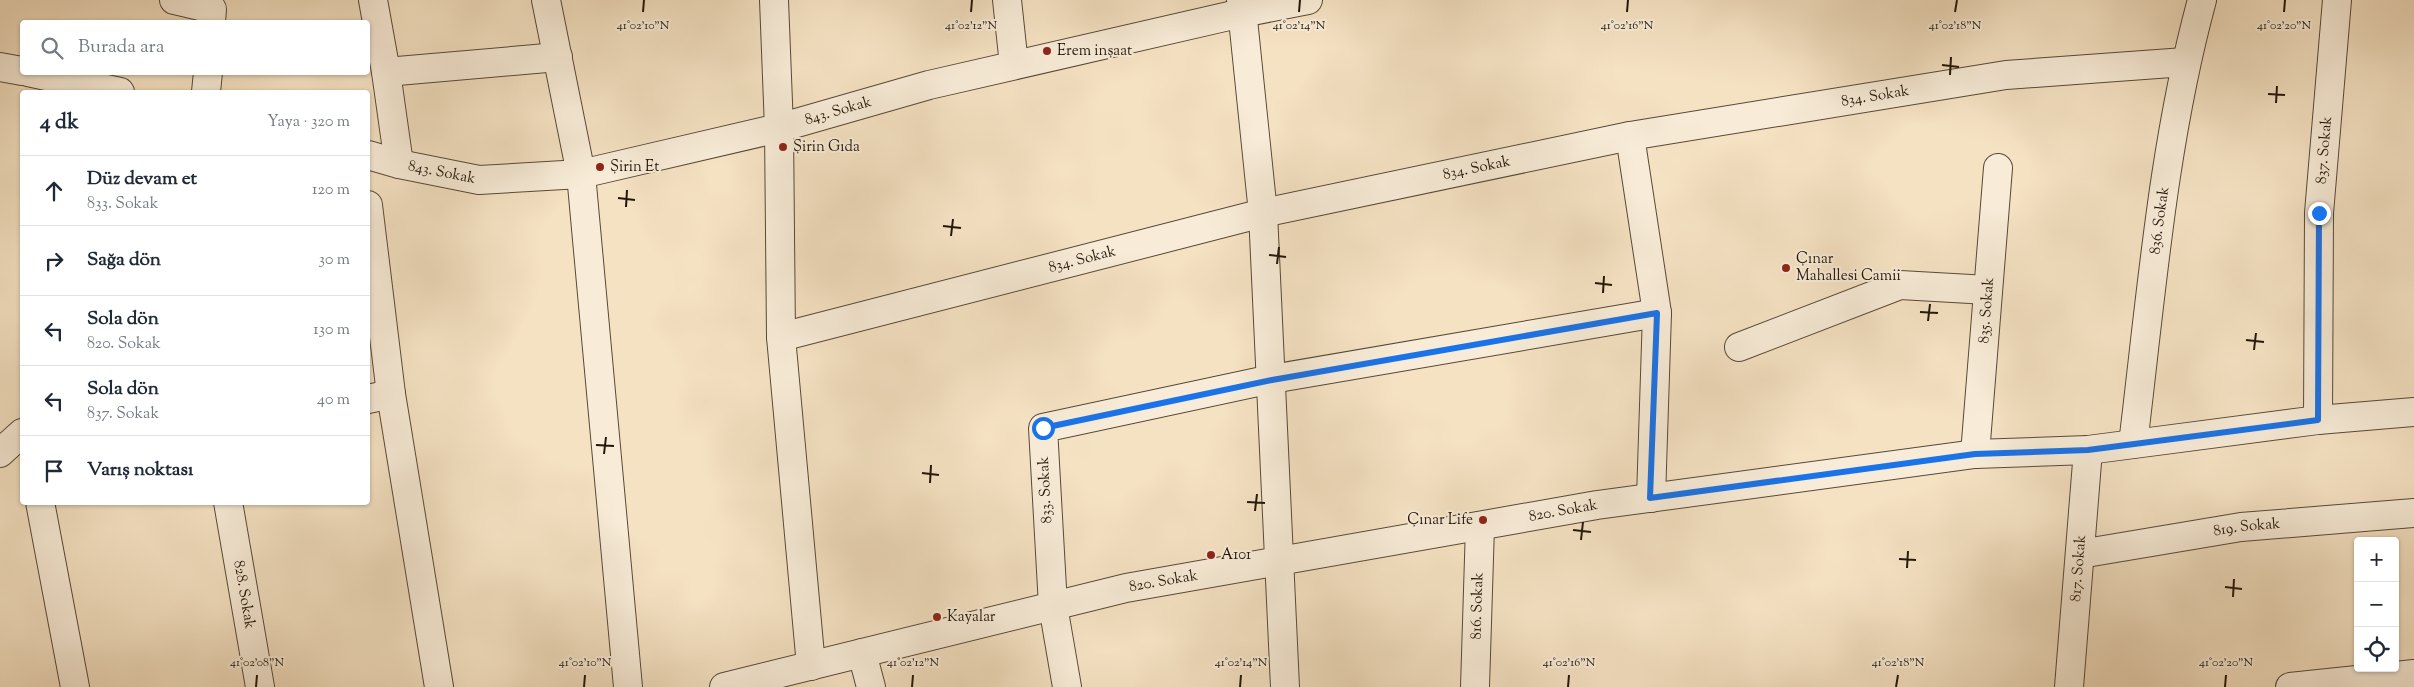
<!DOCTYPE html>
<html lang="tr">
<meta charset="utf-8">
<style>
:root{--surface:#fff;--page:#f2f2f3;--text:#1f2937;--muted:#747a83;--line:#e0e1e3}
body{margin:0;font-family:"Sorts Mill Goudy",serif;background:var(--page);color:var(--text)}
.controls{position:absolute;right:15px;bottom:15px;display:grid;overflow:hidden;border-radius:5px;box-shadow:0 1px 4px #0004}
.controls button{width:45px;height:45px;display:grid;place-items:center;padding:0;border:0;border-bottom:1px solid var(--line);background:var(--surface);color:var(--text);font:25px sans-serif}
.stop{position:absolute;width:15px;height:15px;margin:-11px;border:4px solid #1a73e8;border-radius:50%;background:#fff}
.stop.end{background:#1a73e8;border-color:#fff;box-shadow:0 1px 5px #0008}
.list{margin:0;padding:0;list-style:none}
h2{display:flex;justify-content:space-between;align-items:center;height:65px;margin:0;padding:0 20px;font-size:21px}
h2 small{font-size:16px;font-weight:400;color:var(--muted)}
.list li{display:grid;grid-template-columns:32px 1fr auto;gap:15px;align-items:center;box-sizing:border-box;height:70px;padding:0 20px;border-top:1px solid var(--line)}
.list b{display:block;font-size:19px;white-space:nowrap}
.list p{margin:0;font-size:16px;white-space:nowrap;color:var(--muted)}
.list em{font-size:16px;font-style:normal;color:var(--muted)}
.icon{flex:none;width:28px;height:28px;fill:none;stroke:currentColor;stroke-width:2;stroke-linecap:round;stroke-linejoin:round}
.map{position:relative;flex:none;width:2414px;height:687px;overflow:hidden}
.search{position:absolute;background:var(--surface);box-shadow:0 1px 4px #0004;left:20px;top:20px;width:350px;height:55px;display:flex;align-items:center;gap:12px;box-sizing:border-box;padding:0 18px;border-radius:5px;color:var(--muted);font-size:19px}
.panel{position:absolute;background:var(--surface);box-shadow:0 1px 4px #0004;left:20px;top:90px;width:350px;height:415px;border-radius:5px}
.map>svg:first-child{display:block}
</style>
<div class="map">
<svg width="2414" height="687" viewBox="0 0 2414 687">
<rect width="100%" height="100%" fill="#f5e2c3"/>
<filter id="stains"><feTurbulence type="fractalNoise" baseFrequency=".004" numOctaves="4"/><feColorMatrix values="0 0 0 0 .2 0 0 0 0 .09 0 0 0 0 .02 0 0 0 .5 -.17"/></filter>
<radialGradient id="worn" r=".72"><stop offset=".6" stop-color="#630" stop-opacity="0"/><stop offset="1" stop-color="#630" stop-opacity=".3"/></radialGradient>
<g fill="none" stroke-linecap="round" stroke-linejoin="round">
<g stroke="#574938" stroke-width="30">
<g id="minor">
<path d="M 174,0 L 212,9 L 211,22"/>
<path d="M 373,0 L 386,72 L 399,164"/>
<path d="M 546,0 L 581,174 L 628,687"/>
<path d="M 774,0 L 779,128 L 781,337 L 811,666"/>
<path d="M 1007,0 L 1014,65"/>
<path d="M 1241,0 L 1263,213 L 1285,687"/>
<path d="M 0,67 L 22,71"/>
<path d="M 28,72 L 120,92"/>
<path d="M 386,72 L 558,57"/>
<path d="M 206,92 L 208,72"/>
<path d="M 1630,136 L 1657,313 L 1651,498"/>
<path id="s1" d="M 368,155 L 399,164 L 479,180 L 581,174 L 779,128 L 929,85 L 1242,13 L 1308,0"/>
<path d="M 368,205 L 391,394 L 439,687"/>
<path id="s2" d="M 781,337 L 1263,213 L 1630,136 L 2006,75 L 2185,62"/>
<path d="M 1739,347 L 1900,285 L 1988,290"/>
<path d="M 368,399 L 391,394"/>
<path id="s3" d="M 2318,420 L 2319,213 L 2337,0"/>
<path id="s4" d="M 2133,444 C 2151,297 2163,143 2202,0"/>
<path d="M 0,453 L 22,433"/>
<path id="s5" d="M 1975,454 L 1998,168"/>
<path d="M 40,502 L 75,687"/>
<path id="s6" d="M 228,502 L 260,687"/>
<path id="s7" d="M 2080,554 L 2241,527 L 2414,513"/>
<path d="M 862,653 L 871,687"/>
<path id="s8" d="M 724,687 L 1126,588 L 1597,505 L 1975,454 L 2088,450 L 2318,420 L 2414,412"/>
<path d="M 1067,687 L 1053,606 L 1043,428 L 1272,379 L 1657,313"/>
<path id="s9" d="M 1475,687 L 1480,526"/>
<path id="s10" d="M 2069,687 L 2088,450"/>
<path d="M 2290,687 L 2414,674"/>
</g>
</g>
<use href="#minor" stroke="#f8ecd8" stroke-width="28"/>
</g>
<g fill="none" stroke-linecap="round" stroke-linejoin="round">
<path stroke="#1a73e8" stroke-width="6" d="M 1043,428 L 1272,380 L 1657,313 L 1650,498 L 1975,454 L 2088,450 L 2318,420 L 2319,213"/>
</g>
<path fill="none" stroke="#22160a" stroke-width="2" d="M 643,12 L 644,0M 971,12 L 972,0M 1299,12 L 1300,0M 1627,12 L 1628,0M 1955,12 L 1957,0M 2284,12 L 2285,0M 1942,65 L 1959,67M 1950,75 L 1951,57M 2268,94 L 2285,95M 2276,103 L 2277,86M 618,198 L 635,200M 626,207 L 627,190M 943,226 L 961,228M 951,236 L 953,219M 1269,255 L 1286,257M 1277,264 L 1279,247M 1595,283 L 1612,285M 1603,293 L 1604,276M 1920,312 L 1938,313M 1928,321 L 1930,304M 2246,340 L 2264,342M 2254,350 L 2256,333M 596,445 L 614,446M 604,454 L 606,437M 922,473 L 939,475M 930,483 L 931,465M 1247,502 L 1265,503M 1255,511 L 1257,494M 1573,530 L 1591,532M 1581,540 L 1583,522M 1899,559 L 1916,560M 1907,568 L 1908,551M 2225,587 L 2242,589M 2233,597 L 2234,579M 256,687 L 257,675M 584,687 L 585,675M 912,687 L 913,675M 1240,687 L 1241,675M 1568,687 L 1569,675M 1896,687 L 1898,675M 2225,687 L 2226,675"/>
<g fill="#8f2418" stroke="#f8ecd8" stroke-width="2">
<circle cx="1047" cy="51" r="5"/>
<circle cx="783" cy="147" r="5"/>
<circle cx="600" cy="167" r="5"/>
<circle cx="1786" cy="268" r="5"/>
<circle cx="1483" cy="520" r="5"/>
<circle cx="1211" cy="555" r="5"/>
<circle cx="937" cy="617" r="5"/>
</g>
<g text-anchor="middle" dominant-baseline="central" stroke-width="4" stroke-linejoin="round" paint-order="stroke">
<g font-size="15" fill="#22160a" stroke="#f8ecd8" text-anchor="start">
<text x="1057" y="51">Erem inşaat</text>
<text x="793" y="147">Şirin Gıda</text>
<text x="610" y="167">Şirin Et</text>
<text x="1796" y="259">Çınar<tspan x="1796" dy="17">Mahallesi Camii</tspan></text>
<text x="1473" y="520" text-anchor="end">Çınar Life</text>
<text x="1221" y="555">A101</text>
<text x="947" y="617">Kayalar</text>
</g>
<g font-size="15" fill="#22160a" stroke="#f8ecd8">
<text stroke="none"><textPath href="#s2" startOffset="1121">834. Sokak</textPath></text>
<text stroke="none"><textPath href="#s1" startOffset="481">843. Sokak</textPath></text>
<text stroke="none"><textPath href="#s3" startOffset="270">837. Sokak</textPath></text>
<text stroke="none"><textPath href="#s2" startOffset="716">834. Sokak</textPath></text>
<text stroke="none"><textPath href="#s1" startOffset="76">843. Sokak</textPath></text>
<text stroke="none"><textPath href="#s4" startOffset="225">836. Sokak</textPath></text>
<text stroke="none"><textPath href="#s2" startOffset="311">834. Sokak</textPath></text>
<text stroke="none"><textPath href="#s5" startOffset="144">835. Sokak</textPath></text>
<text transform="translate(1046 490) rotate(-93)">833. Sokak</text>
<text stroke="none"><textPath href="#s8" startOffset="858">820. Sokak</textPath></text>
<text stroke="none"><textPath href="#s7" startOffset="169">819. Sokak</textPath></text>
<text stroke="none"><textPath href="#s10" startOffset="119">817. Sokak</textPath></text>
<text stroke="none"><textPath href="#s8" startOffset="452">820. Sokak</textPath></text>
<text stroke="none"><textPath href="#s6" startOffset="94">828. Sokak</textPath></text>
<text stroke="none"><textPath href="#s9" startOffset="81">816. Sokak</textPath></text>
</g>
</g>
<g font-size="12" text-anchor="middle" fill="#22160a" stroke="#f8ecd8" stroke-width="4" stroke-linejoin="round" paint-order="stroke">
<text x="643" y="29">41°02'10"N</text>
<text x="971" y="29">41°02'12"N</text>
<text x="1299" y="29">41°02'14"N</text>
<text x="1627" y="29">41°02'16"N</text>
<text x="1955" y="29">41°02'18"N</text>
<text x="2284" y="29">41°02'20"N</text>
<text x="257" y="666">41°02'08"N</text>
<text x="585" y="666">41°02'10"N</text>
<text x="913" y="666">41°02'12"N</text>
<text x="1241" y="666">41°02'14"N</text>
<text x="1569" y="666">41°02'16"N</text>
<text x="1898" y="666">41°02'18"N</text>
<text x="2226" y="666">41°02'20"N</text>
</g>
<rect width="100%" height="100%" filter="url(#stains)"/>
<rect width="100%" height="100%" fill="url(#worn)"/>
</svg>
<div class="controls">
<button>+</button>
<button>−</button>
<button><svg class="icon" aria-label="locate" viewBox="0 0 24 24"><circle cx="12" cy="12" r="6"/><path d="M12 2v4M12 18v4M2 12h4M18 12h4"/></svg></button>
</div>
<div class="stop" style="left:1043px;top:428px"></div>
<div class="stop end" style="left:2319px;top:213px"></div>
<div class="search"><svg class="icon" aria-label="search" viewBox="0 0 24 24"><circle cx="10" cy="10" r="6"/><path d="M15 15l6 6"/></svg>Burada ara</div>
<section class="panel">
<h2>4 dk<small>Yaya · 320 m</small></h2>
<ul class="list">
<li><svg class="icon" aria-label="ahead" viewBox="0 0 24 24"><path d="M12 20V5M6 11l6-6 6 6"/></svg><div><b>Düz devam et</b><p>833. Sokak</p></div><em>120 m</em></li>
<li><svg class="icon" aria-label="right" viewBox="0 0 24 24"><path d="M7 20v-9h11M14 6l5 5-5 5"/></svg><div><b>Sağa dön</b></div><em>30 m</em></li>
<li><svg class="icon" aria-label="left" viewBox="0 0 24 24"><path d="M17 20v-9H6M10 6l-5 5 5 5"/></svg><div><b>Sola dön</b><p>820. Sokak</p></div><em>130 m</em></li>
<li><svg class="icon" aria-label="left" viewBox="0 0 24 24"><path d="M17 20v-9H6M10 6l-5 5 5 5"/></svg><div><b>Sola dön</b><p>837. Sokak</p></div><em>40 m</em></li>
<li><svg class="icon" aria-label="arrive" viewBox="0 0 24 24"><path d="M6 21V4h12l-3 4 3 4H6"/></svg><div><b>Varış noktası</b></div></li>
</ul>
</section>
</div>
